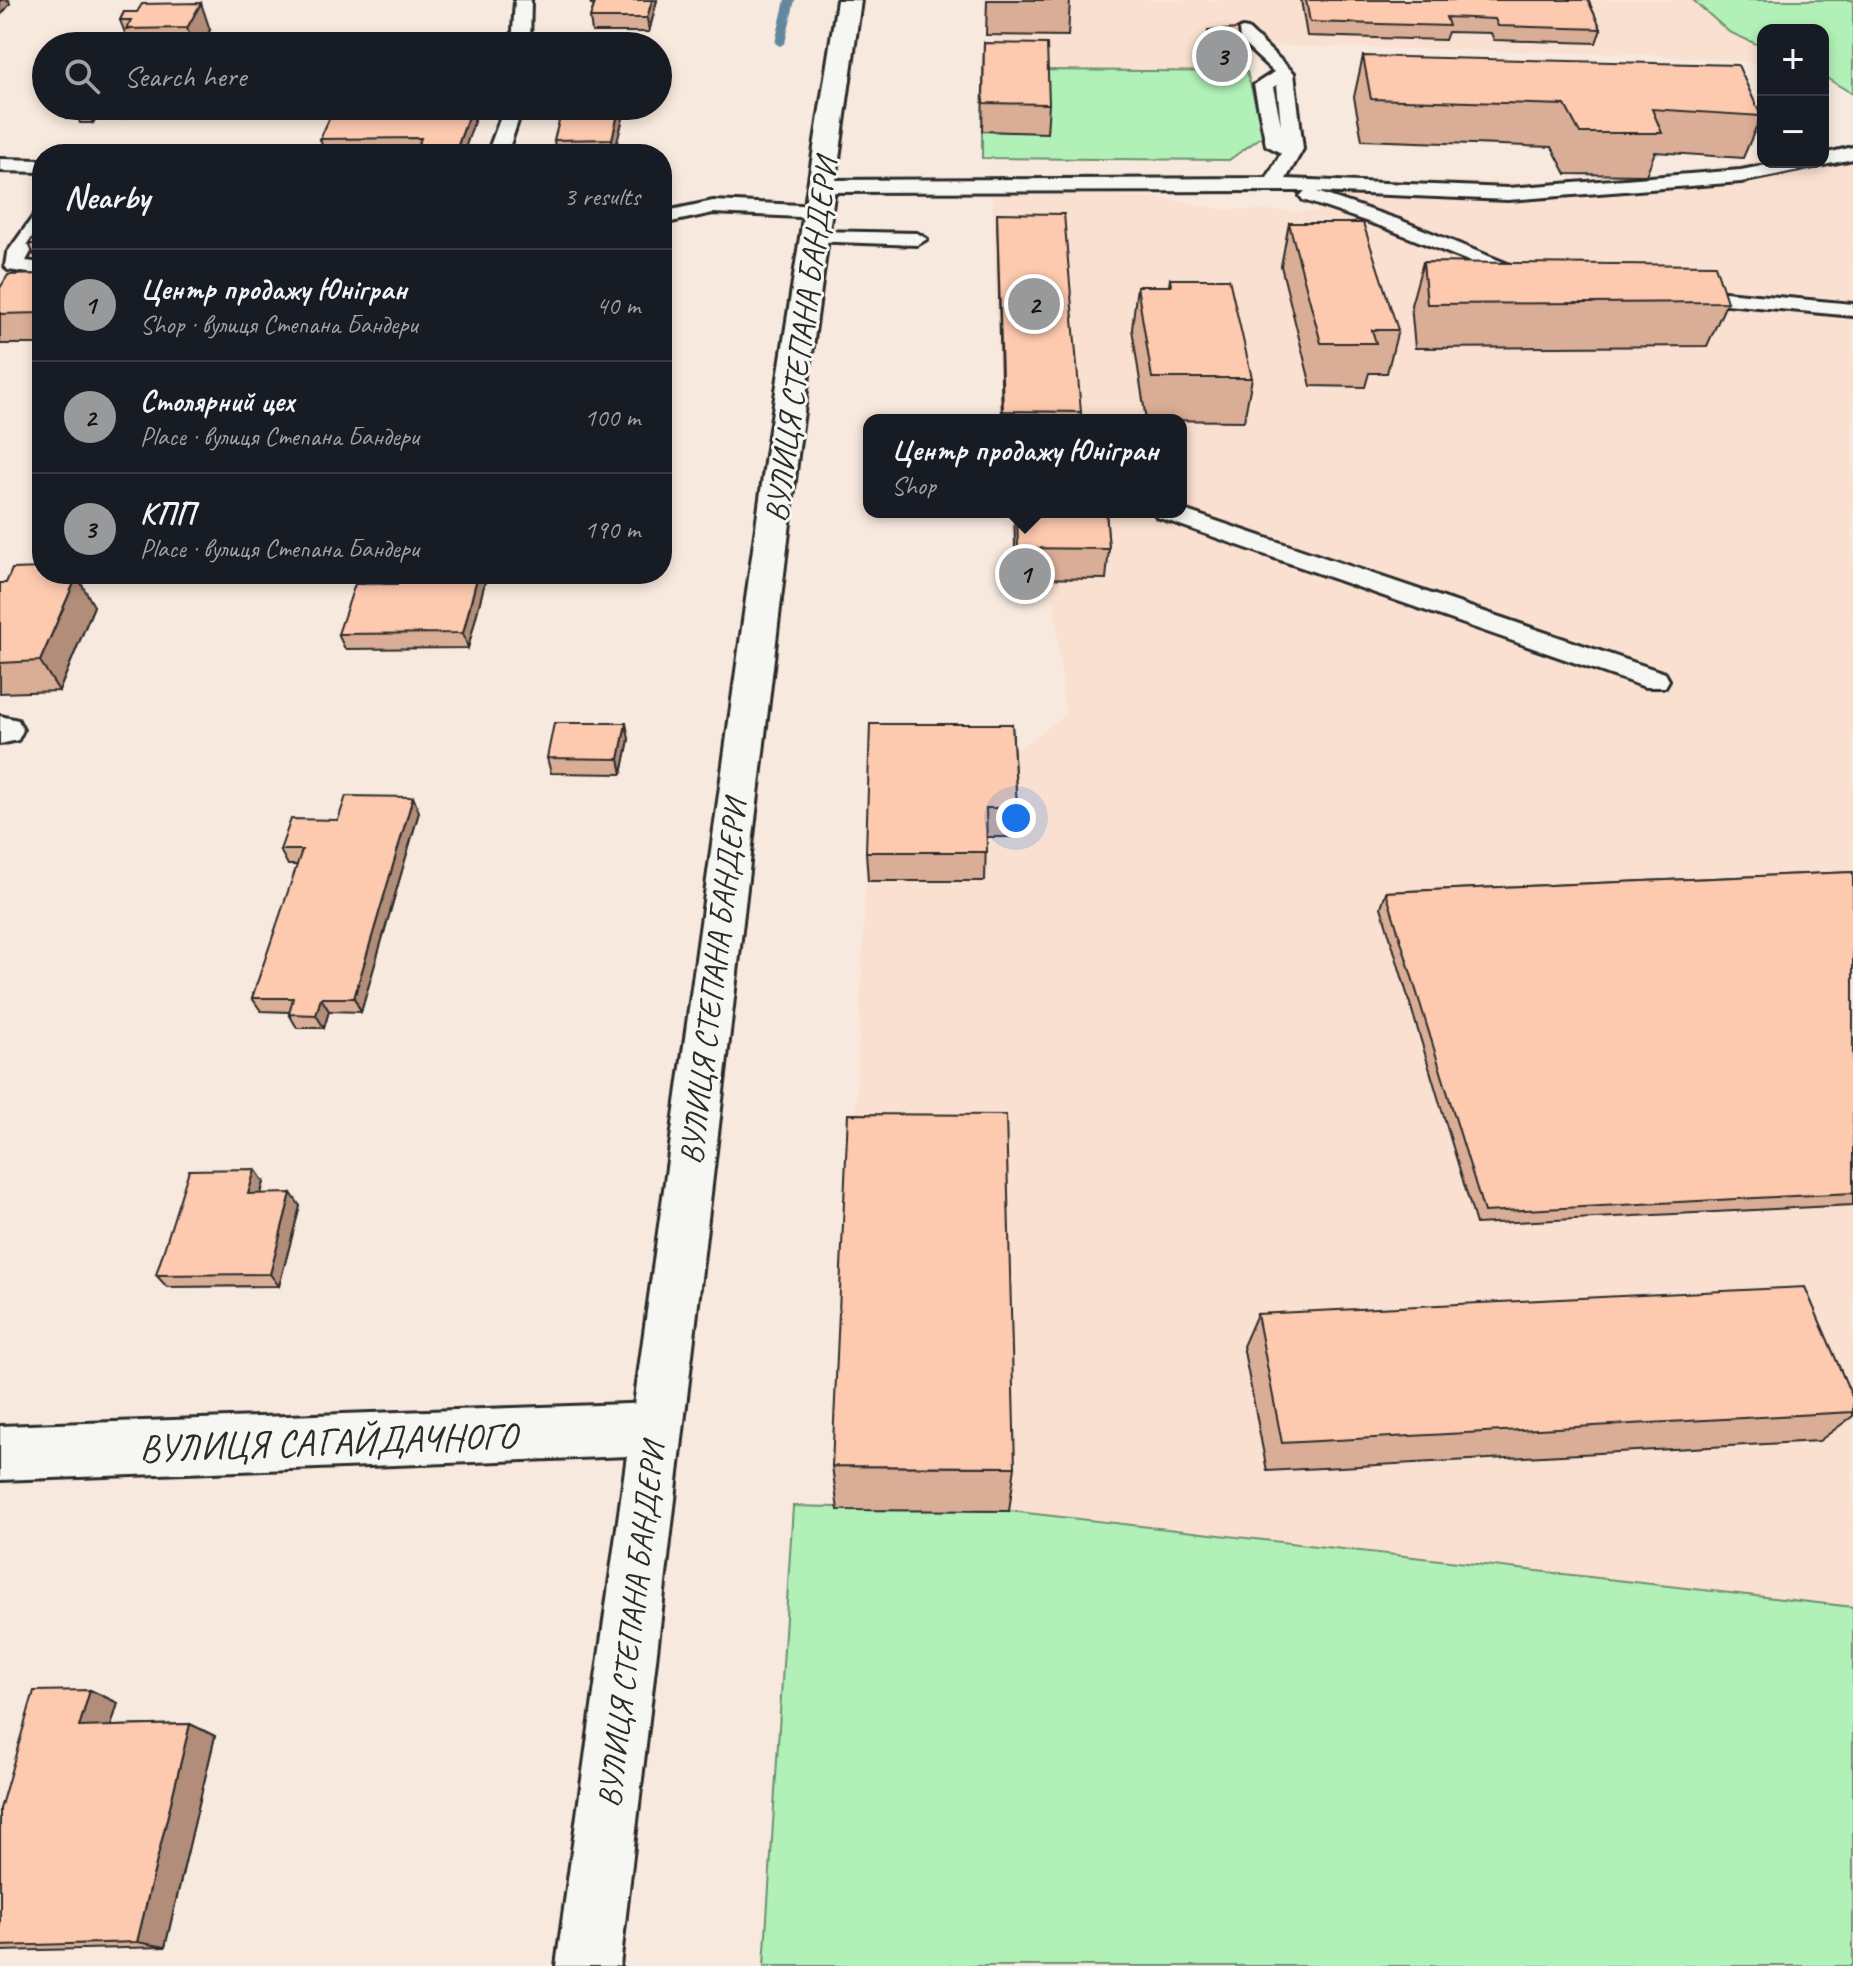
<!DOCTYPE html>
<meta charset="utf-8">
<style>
:root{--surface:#171b24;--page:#242831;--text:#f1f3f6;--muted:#9ea1a6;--line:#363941;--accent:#98999b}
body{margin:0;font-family:Caveat,sans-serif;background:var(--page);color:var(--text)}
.controls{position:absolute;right:24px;top:24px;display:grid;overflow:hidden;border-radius:16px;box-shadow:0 4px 12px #0003}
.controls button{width:72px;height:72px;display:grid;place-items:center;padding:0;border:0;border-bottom:2px solid var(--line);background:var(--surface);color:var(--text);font:40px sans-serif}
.you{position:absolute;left:1016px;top:818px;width:28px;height:28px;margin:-20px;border:6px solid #fff;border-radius:50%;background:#1a73e8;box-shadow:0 0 0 12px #1a73e833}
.badge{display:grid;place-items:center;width:52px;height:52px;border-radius:50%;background:var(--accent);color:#111;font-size:26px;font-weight:700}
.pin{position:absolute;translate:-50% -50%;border:4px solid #fff;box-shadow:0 2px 8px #0006}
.popup{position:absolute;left:863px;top:414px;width:324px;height:104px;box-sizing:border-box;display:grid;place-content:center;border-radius:16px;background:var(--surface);filter:drop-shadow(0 2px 6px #0005);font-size:26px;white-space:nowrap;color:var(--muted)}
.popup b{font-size:30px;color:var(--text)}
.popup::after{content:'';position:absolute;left:50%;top:100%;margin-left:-16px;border:16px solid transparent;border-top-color:var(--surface)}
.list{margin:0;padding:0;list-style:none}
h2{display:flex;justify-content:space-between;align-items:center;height:104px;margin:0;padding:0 32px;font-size:34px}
h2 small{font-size:26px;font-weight:400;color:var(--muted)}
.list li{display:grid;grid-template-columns:52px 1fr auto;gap:24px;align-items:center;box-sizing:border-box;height:112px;padding:0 32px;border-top:2px solid var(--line)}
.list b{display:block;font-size:30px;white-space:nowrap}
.list p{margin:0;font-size:26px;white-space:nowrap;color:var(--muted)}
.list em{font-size:26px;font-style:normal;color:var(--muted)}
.icon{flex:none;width:44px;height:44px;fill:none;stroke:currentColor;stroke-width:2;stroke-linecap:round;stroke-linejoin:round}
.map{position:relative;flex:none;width:1853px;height:1966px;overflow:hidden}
.search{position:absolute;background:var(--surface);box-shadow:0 4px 12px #0003;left:32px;top:32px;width:640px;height:88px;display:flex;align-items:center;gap:20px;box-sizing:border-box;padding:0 28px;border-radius:44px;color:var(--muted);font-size:30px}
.panel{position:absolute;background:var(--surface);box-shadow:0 4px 12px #0003;left:32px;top:144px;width:640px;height:440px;border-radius:32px}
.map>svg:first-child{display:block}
</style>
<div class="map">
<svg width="1853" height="1966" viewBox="0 0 1853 1966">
<rect width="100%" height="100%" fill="#f8e9de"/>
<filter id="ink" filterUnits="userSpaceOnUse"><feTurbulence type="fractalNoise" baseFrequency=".0125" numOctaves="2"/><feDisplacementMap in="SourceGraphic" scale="16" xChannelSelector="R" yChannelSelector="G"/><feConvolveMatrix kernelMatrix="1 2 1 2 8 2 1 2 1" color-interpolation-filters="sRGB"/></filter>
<g filter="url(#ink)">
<g fill="#fae0d0">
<path d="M 1024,0 L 1693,0 L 1729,32 L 1763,47 L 1763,63 L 1641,54 L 1240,45 L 1247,72 L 1038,70 L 995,62 L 994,36 L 1023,36 Z"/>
<path d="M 1853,145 L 1853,1966 L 764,1966 L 839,1509 L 871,753 L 1010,754 L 1065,716 L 1052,579 L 1015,579 L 1012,512 L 1181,512 L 1181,420 L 1000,420 L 992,194 L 1160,197 L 1218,209 L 1316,212 L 1312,180 L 1563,182 L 1663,177 L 1763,160 L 1823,162 L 1823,150 Z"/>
</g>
<g fill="#b1f0b7" stroke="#6e8e71" stroke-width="2">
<path d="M 1693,0 L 1853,0 L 1853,94 L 1823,76 L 1823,30 L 1763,30 L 1763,47 L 1729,32 Z"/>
<path d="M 1046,70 L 1247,72 L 1264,135 L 1229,160 L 982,158 L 982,131 Z"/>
<path d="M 793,1506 L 1009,1511 L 1853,1607 L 1853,1966 L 764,1966 Z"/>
</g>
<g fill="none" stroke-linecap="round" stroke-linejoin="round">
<path fill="#63889d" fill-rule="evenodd" d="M 785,0 L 795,0 L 785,43 L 780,46 L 775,43 Z"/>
<g stroke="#2b2b2b" stroke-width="6">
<g id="service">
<path d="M 515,0 L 531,0 L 530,46 L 512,46 Z"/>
<path d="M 1242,28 L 1248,29 L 1294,73 L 1303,149 L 1286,179 L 1508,188 L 1741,170 L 1782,162 L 1823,162 L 1823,154 L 1853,147 L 1853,159 L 1741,182 L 1508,200 L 1317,192 L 1400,220 L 1535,275 L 1539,279 L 1528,285 L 1386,228 L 1303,200 L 1300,196 L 1305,191 L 824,192 L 814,186 L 824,180 L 1267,178 L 1281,153 L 1266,145 L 1254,85 L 1274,72 L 1236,37 L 1233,33 ZM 1277,85 L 1281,125 L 1273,87 Z"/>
<path d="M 505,106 L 523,106 L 507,154 L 487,154 Z"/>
<path d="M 0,159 L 42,160 L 42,172 L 0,171 Z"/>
<path d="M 713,201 L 820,206 L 830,212 L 820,218 L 713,213 L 662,224 L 662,212 Z"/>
<path d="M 42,212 L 42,232 L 26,261 L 42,263 L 42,275 L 8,270 L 5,266 L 7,253 L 35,214 Z"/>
<path d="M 816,231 L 917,233 L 927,239 L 917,245 L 809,241 L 806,237 Z"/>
<path d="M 1682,288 L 1853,304 L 1853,316 L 1674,299 L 1671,294 Z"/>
<path d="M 1181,509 L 1665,673 L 1669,680 L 1665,687 L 1645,687 L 1157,517 L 1154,512 L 1181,512 Z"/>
</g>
</g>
<g stroke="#2b2b2b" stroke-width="6">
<g id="minor">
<path d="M 0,716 L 18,720 L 23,730 L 18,740 L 0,744 Z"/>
<path d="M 655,1403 L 674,1410 L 682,1429 L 674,1448 L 655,1455 L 0,1480 L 0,1426 Z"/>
</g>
</g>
<g stroke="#2b2b2b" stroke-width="6">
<path id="tertiary" d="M 837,0 L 861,0 L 798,455 L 620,1966 L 556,1966 L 766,455 Z"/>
</g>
<use href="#service" fill="#f6f6f2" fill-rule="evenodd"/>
<use href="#minor" fill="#f6f6f2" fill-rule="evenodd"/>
<use href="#tertiary" fill="#f6f6f2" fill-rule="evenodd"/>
</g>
<g fill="#daae96" stroke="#2b2b2b" stroke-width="2">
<path d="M 590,0 L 657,0 L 649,32 L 592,32 L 590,18 L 594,5 L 591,5 Z"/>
<path d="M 987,0 L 1070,0 L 1068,36 L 986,35 Z"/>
<path d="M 1301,0 L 1588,0 L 1601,29 L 1596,43 L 1494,40 L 1491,33 L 1448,32 L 1445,40 L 1307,36 Z"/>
<path d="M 124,12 L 210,30 L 202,46 L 130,46 L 120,20 Z"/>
<path d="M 1208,31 L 1240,52 L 1238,67 L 1207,67 L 1206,45 Z"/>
<path d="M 984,43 L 1049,104 L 1047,133 L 982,131 Z"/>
<path d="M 1363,56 L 1761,116 L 1743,158 L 1655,152 L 1646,175 L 1566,174 L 1552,147 L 1362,140 L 1354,97 Z"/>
<path d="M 60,106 L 130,106 L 123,118 L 96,118 L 93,123 L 80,123 L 78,118 L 66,118 Z"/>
<path d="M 363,106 L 364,111 L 477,113 L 463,154 L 325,153 L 320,139 Z"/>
<path d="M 626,106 L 614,154 L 556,154 L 554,140 Z"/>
<path d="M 997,213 L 1081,412 L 1080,420 L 1002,420 Z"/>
<path d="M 1289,223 L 1398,330 L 1387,373 L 1369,373 L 1365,387 L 1311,386 L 1281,266 Z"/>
<path d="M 42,224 L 42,259 L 36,259 L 29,244 Z"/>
<path d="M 1423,262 L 1727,302 L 1707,346 L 1415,348 L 1411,305 Z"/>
<path d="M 42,274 L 42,344 L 0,344 L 0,288 Z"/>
<path d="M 1170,279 L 1252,378 L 1244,421 L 1146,420 L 1132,329 L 1137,286 L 1169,286 Z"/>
<path d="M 1014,512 L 1106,512 L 1109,549 L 1106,579 L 1016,578 Z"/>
<path d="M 42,574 L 51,574 L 53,577 L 94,606 L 59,691 L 0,693 L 0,583 L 6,583 Z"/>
<path d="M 487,574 L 468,648 L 345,649 L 338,634 L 397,584 Z"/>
<path d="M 1012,724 L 1017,808 L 1015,837 L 986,837 L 985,881 L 868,881 L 866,852 Z"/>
<path d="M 629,739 L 622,774 L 551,773 L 547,758 Z"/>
<path d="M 413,797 L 419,812 L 361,1012 L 329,1011 L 324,1028 L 297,1028 L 289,1014 L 289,1012 L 261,1011 L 252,998 L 298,865 L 288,865 L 280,850 L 338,820 Z"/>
<path d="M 1853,872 L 1853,1205 L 1476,1224 L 1381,907 L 1386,892 Z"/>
<path d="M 264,1182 L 261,1194 L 300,1206 L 279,1286 L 167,1287 L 156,1275 Z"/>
<path d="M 1257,1314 L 1853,1399 L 1853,1416 L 1819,1441 L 1267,1471 L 1243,1346 Z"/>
<path d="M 832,1466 L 1015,1467 L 1009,1511 L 838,1510 Z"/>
<path d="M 90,1690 L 118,1703 L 111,1726 L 190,1724 L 215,1736 L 165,1947 L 0,1951 L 0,1809 Z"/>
</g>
<g fill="#b28d7a" stroke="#2b2b2b" stroke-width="2">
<path d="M 0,0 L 9,0 L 10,4 L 0,16 Z"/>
<path d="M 652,0 L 657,0 L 649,32 L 647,18 Z"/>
<path d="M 201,3 L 210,30 L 202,46 L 193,46 L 187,28 Z"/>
<path d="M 86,106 L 91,106 L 96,118 L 93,123 Z"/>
<path d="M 118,106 L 130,106 L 123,118 Z"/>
<path d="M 472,106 L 476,106 L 477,113 L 463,154 L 455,154 Z"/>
<path d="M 620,106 L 626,106 L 614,154 L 612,139 Z"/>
<path d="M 478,574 L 487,574 L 468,648 L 463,633 Z"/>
<path d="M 77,576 L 94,606 L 59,691 L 40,661 Z"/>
<path d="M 626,723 L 629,739 L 622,774 L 619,759 Z"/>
<path d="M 413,797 L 419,812 L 361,1012 L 354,998 Z"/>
<path d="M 321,998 L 329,1011 L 324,1028 L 316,1015 Z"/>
<path d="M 255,1169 L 264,1182 L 257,1206 L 248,1194 Z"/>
<path d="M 291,1193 L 300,1206 L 279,1286 L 270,1274 Z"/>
<path d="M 90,1690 L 118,1703 L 107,1739 L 79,1727 Z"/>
<path d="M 190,1724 L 215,1736 L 165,1947 L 137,1942 Z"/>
</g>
<g fill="#fecaaf" stroke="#2b2b2b" stroke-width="2">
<path d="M 596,0 L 652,0 L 647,18 L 590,18 Z"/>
<path d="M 1306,0 L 1588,0 L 1601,29 L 1498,26 L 1495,19 L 1446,17 L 1449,26 L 1310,22 Z"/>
<path d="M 201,3 L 187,28 L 126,29 L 131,20 L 120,20 L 124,12 L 137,12 L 142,4 Z"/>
<path d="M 1238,29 L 1240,52 L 1209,52 L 1208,31 Z"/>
<path d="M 984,43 L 1047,44 L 1049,104 L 983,103 Z"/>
<path d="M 1363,56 L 1738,65 L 1761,116 L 1652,109 L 1662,133 L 1580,133 L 1565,105 L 1371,99 Z"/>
<path d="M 335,106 L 362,106 L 360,111 L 438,111 L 440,106 L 472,106 L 455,153 L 415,154 L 421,138 L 320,139 Z"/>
<path d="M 563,106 L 620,106 L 612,139 L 554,140 Z"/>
<path d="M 997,213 L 1064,214 L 1081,412 L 1003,411 Z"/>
<path d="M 1289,223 L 1363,223 L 1398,330 L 1372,330 L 1376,343 L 1321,343 Z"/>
<path d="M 42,224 L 42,244 L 29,244 Z"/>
<path d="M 1423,262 L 1715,265 L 1727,302 L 1427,304 Z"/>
<path d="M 42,274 L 42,313 L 0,314 L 0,288 L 8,275 Z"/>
<path d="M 1170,279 L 1229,279 L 1252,378 L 1152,378 L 1137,286 L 1171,286 Z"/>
<path d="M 1017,512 L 1106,512 L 1109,549 L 1018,548 Z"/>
<path d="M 42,568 L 42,574 L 45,574 L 43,577 L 77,576 L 40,661 L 0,663 L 0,583 L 6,583 L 12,569 Z"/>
<path d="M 400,574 L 478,574 L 463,633 L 338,634 L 355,584 L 397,584 Z"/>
<path d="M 554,723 L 626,723 L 619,759 L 547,758 Z"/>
<path d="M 870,724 L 1012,724 L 1017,808 L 986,808 L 987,852 L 866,852 Z"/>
<path d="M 346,796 L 413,797 L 354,998 L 321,998 L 316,1015 L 289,1014 L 293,998 L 252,998 L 302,850 L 280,850 L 291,819 L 338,820 Z"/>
<path d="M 1853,872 L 1853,1193 L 1484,1212 L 1386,892 Z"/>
<path d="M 848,1114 L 1006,1115 L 1015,1467 L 832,1466 Z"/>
<path d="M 255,1169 L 248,1194 L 291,1193 L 270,1274 L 156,1275 L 189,1170 Z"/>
<path d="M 1805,1287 L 1853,1399 L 1853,1412 L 1282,1443 L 1257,1314 Z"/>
<path d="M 90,1690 L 79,1727 L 190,1724 L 137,1942 L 0,1946 L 0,1809 L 34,1691 Z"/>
</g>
</g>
<g text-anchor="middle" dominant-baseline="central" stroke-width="6" stroke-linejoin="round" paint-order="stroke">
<g font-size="32" fill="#2b2b2b" stroke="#f6f6f2">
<text transform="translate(801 340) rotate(-82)">ВУЛИЦЯ СТЕПАНА БАНДЕРИ</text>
<text transform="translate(713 982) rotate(-83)">ВУЛИЦЯ СТЕПАНА БАНДЕРИ</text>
<text transform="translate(631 1625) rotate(-83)">ВУЛИЦЯ СТЕПАНА БАНДЕРИ</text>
</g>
<g font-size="38" fill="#2b2b2b" stroke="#f6f6f2">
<text transform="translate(328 1442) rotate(-2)">ВУЛИЦЯ САГАЙДАЧНОГО</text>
</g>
</g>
</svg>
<div class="controls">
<button>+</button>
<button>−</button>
</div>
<div class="you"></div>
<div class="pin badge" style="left:1025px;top:574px">1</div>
<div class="popup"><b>Центр продажу Юнігран</b>Shop</div>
<div class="pin badge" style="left:1034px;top:304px">2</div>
<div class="pin badge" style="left:1222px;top:56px">3</div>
<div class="search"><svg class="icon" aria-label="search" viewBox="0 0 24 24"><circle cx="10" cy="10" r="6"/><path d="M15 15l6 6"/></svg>Search here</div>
<section class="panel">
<h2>Nearby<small>3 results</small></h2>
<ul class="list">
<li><span class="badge">1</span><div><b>Центр продажу Юнігран</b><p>Shop · вулиця Степана Бандери</p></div><em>40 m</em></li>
<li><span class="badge">2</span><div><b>Столярний цех</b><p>Place · вулиця Степана Бандери</p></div><em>100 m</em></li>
<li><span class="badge">3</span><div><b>КПП</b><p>Place · вулиця Степана Бандери</p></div><em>190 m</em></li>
</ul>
</section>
</div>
